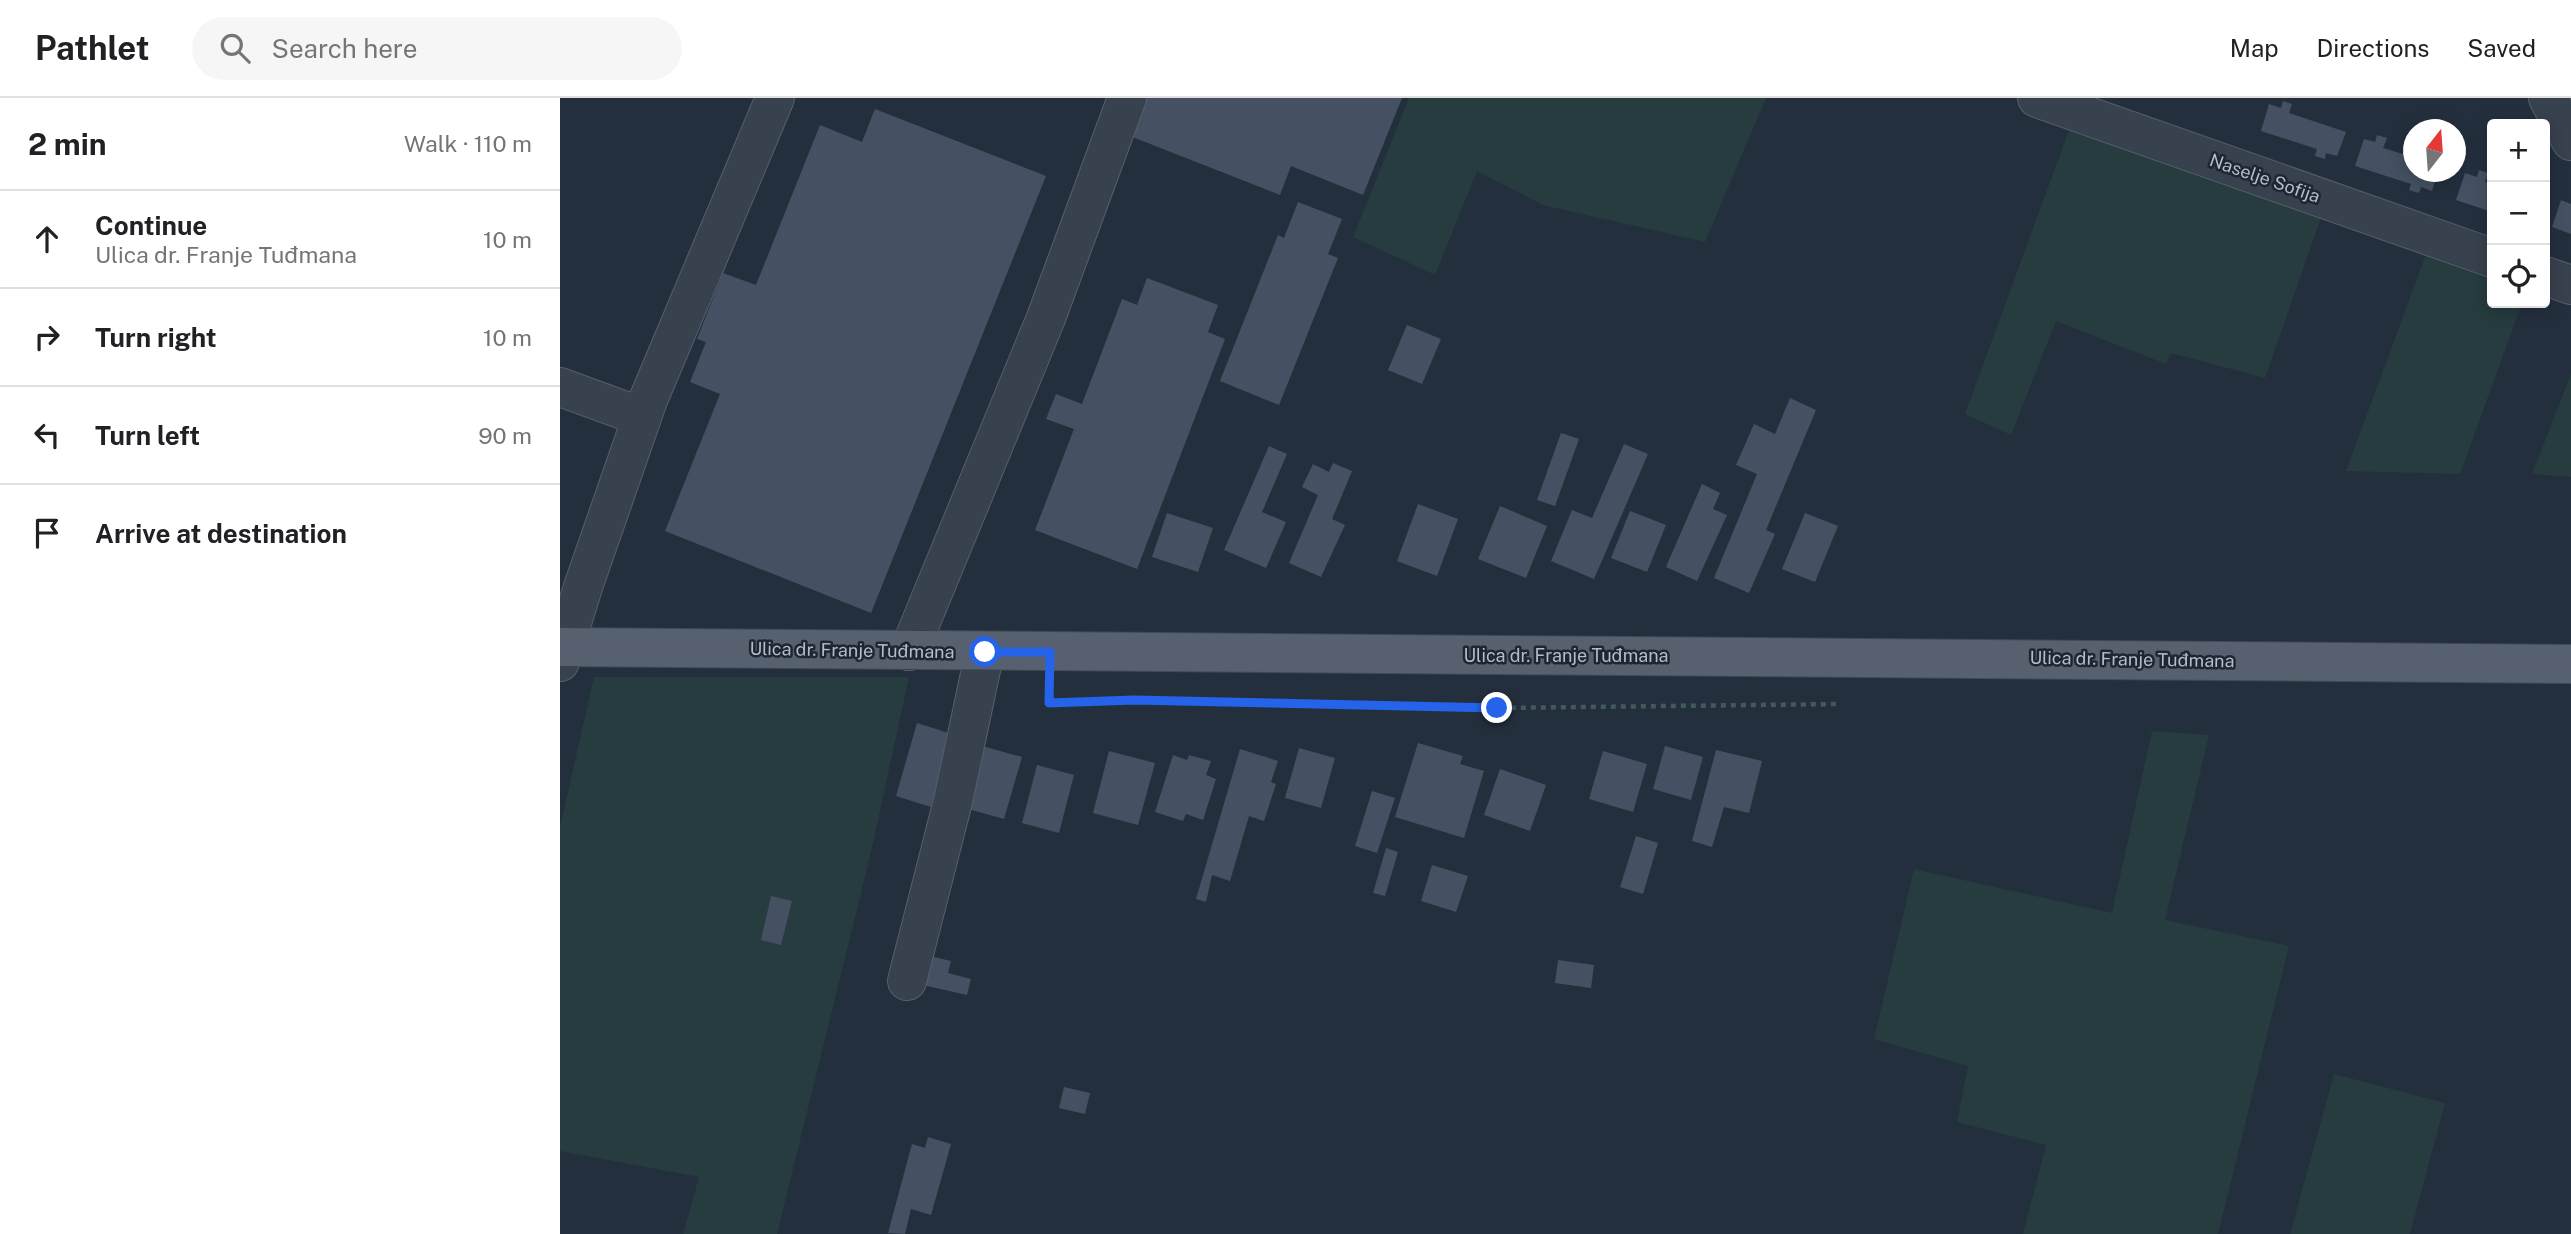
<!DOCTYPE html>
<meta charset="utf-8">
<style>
:root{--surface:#fff;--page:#f6f6f6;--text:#202124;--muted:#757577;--line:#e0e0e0}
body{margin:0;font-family:"Public Sans",sans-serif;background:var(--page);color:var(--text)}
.controls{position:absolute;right:21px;top:21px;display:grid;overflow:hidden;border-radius:7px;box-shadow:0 4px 18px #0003}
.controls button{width:63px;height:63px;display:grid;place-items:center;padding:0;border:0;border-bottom:2px solid var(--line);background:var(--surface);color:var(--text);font:35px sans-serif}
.compass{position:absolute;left:1843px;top:21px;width:63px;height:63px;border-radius:50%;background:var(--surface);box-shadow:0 4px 18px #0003;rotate:17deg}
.stop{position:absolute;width:21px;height:21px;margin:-16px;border:5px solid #2563eb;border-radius:50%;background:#fff}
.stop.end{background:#2563eb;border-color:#fff;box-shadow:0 2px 7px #0008}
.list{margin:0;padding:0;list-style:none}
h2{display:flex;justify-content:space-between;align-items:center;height:91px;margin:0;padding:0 28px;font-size:30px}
h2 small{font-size:23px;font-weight:400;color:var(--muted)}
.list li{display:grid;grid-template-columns:46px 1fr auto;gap:21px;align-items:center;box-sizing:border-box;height:98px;padding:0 28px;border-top:2px solid var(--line)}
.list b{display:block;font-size:26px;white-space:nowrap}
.list p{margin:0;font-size:23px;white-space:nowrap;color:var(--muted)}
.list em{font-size:23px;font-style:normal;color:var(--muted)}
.icon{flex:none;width:38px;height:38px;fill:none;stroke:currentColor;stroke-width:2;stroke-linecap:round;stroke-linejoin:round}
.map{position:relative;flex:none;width:2011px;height:1136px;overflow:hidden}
header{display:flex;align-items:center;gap:42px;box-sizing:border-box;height:98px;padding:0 35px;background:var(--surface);border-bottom:2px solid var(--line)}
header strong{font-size:33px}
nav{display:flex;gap:38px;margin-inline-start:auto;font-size:24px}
.search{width:490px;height:63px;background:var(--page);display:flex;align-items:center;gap:18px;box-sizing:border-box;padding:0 24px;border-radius:38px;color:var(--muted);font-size:26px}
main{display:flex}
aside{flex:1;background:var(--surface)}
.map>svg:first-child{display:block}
</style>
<header>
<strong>Pathlet</strong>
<div class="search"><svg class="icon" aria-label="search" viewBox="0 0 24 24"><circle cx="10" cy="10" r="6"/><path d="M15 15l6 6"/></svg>Search here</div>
<nav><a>Map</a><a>Directions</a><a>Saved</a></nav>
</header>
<main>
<aside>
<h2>2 min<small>Walk · 110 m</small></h2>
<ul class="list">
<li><svg class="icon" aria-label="ahead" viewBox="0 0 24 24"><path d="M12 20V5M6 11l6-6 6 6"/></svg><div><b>Continue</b><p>Ulica dr. Franje Tuđmana</p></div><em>10 m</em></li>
<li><svg class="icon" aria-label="right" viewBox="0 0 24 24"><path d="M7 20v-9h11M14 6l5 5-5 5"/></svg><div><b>Turn right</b></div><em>10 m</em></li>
<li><svg class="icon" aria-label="left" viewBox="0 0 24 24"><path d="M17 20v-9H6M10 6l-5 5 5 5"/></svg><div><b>Turn left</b></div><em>90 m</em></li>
<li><svg class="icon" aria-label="arrive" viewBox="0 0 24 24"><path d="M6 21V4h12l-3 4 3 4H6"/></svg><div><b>Arrive at destination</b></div></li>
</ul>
</aside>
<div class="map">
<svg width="2011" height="1136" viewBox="0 0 2011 1136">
<rect width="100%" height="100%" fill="#242f3e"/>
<g fill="#263c3f">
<path d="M 849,0 L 1206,0 L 1145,144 L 983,107 L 917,73 L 875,177 L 793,139 Z"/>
<path d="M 1512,24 L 1763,114 L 1705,280 L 1611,255 L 1606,266 L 1496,223 L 1451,337 L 1405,316 Z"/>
<path d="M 1868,151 L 1932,174 L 1932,205 L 1962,205 L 1900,376 L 1786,373 Z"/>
<path d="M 2011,276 L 2011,379 L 1972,376 Z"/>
<path d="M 34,579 L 349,579 L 312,750 L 217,1136 L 123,1136 L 139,1079 L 0,1053 L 0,729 Z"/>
<path d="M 1592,633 L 1649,637 L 1605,822 L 1729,848 L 1658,1136 L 1463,1136 L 1486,1047 L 1397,1024 L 1408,968 L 1314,941 L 1354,771 L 1552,815 Z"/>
<path d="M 1774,976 L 1885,1005 L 1850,1136 L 1730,1136 Z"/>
</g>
<g fill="#455162">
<path d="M 585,0 L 842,0 L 803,97 L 731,68 L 720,97 L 570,38 Z"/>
<path d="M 1723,3 L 1732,6 L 1729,15 L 1786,34 L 1777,58 L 1766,55 L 1765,61 L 1755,58 L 1757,51 L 1701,33 L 1709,6 L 1721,10 Z"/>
<path d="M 315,11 L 486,78 L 311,515 L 105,433 L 160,296 L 130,284 L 146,244 L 137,241 L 163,175 L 196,187 L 260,27 L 302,44 Z"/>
<path d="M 1817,37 L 1827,40 L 1823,50 L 1853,59 L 1853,74 L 1878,74 L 1872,93 L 1861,89 L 1859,95 L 1849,92 L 1851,86 L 1795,68 L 1804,41 L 1815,44 Z"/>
<path d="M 1919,72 L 1928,75 L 1925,84 L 1932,86 L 1932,114 L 1896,102 L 1905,75 L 1917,79 Z"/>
<path d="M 2001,102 L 2011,106 L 2011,136 L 1992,129 Z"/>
<path d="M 738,104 L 782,121 L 768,156 L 778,160 L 719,307 L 660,283 L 718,137 L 724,140 Z"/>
<path d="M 587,180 L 658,207 L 648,234 L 665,241 L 577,471 L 475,432 L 514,331 L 486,321 L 496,296 L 522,306 L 562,201 L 577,207 Z"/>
<path d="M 847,227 L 881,241 L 862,286 L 828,272 Z"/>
<path d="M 1230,300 L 1256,312 L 1206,432 L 1215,436 L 1189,495 L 1154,480 L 1197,376 L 1176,367 L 1194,326 L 1215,336 Z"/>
<path d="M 1001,335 L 1019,341 L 995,408 L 977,402 Z"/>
<path d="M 1064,346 L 1088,356 L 1034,481 L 991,463 L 1012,412 L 1032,420 Z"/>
<path d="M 709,348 L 727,356 L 702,414 L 726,424 L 706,470 L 664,452 Z"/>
<path d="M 773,365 L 792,373 L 772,421 L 785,427 L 761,479 L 729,465 L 758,397 L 742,389 L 753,366 L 769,374 Z"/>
<path d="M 1142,386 L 1160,395 L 1153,411 L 1167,417 L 1137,483 L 1106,469 Z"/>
<path d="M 858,406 L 898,421 L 877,478 L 837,463 Z"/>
<path d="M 940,408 L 987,428 L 966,480 L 918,461 Z"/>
<path d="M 1070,413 L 1106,427 L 1087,474 L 1051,460 Z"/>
<path d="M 607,415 L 653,430 L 638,474 L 592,459 Z"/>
<path d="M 1245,415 L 1278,428 L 1255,484 L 1222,471 Z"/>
<path d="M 357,625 L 395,637 L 374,710 L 336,698 Z"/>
<path d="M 858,645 L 903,658 L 900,666 L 924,673 L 904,740 L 835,719 Z"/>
<path d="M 419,647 L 462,659 L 444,721 L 401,709 Z"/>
<path d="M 1105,648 L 1143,659 L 1131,702 L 1093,691 Z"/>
<path d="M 739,650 L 775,660 L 761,710 L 725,700 Z"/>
<path d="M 680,651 L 718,663 L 711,684 L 716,686 L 704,723 L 689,718 L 670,783 L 652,777 L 646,804 L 636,801 Z"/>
<path d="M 1156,652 L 1202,663 L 1189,715 L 1164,709 L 1152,749 L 1132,743 Z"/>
<path d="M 549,653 L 595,665 L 578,727 L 533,715 Z"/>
<path d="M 1043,653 L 1087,666 L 1073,714 L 1029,701 Z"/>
<path d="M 613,657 L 627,662 L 629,657 L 651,663 L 646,677 L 656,681 L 643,722 L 626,716 L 623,723 L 595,714 Z"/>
<path d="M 477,667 L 514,677 L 499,735 L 462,725 Z"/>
<path d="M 940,671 L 986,687 L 970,733 L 924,717 Z"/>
<path d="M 812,693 L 835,700 L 817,755 L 795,748 Z"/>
<path d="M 1076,738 L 1098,745 L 1083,796 L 1060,789 Z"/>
<path d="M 826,750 L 838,754 L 825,798 L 813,795 Z"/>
<path d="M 872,767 L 908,778 L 896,814 L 861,803 Z"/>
<path d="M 211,798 L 232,803 L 221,847 L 201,842 Z"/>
<path d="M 361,856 L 391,863 L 388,875 L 411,881 L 407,897 L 354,885 Z"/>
<path d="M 998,862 L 1034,867 L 1031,890 L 995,885 Z"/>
<path d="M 504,989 L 530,995 L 525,1016 L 499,1010 Z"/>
<path d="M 368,1039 L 391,1046 L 371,1117 L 351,1111 L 345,1136 L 328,1135 L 352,1046 L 365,1050 Z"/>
</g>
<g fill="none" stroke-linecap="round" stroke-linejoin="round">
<g stroke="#565f6c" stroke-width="40">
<g id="minor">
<path d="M 1477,0 L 1932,160"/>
<path d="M 1988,0 L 2011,43"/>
<path d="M 1985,178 L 2011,187"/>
<path d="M 0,289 L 82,319"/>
<path d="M 349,553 L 486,220 L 567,0"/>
<path d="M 0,564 L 23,489 L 88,302 L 215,0"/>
<path d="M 347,883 L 393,703 L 425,553"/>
</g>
</g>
<g stroke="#414a57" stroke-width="40">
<path id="major" d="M 0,549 C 670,557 1341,558 2011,566"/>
</g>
<path stroke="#44595c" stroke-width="4.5" stroke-dasharray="5 5" stroke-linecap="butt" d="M 490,586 L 490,605 L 574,602 L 937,610 L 1281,606"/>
<use href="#minor" stroke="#38414e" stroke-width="38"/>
<use href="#major" stroke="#56606e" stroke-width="38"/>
</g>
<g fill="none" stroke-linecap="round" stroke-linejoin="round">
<path stroke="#2563eb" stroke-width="9" d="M 425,554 L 490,554 L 489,605 L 574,602 L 937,610"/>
</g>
<g text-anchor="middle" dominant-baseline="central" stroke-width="5" stroke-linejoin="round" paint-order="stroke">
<g font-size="18" fill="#b4bcc9" stroke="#1d2633">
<text transform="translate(1705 80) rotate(19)">Naselje Sofija</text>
<text transform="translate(292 552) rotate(1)">Ulica dr. Franje Tuđmana</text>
<text x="1006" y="557">Ulica dr. Franje Tuđmana</text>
<text transform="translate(1572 561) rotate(1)">Ulica dr. Franje Tuđmana</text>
</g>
</g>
</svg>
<div class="controls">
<button>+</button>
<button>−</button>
<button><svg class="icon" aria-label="locate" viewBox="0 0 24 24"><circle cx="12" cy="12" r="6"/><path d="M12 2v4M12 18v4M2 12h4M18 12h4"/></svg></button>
</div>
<svg class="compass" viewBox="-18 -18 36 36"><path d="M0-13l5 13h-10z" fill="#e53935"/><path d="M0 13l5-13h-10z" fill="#757577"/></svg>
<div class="stop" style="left:425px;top:554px"></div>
<div class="stop end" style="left:937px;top:610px"></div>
</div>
</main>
